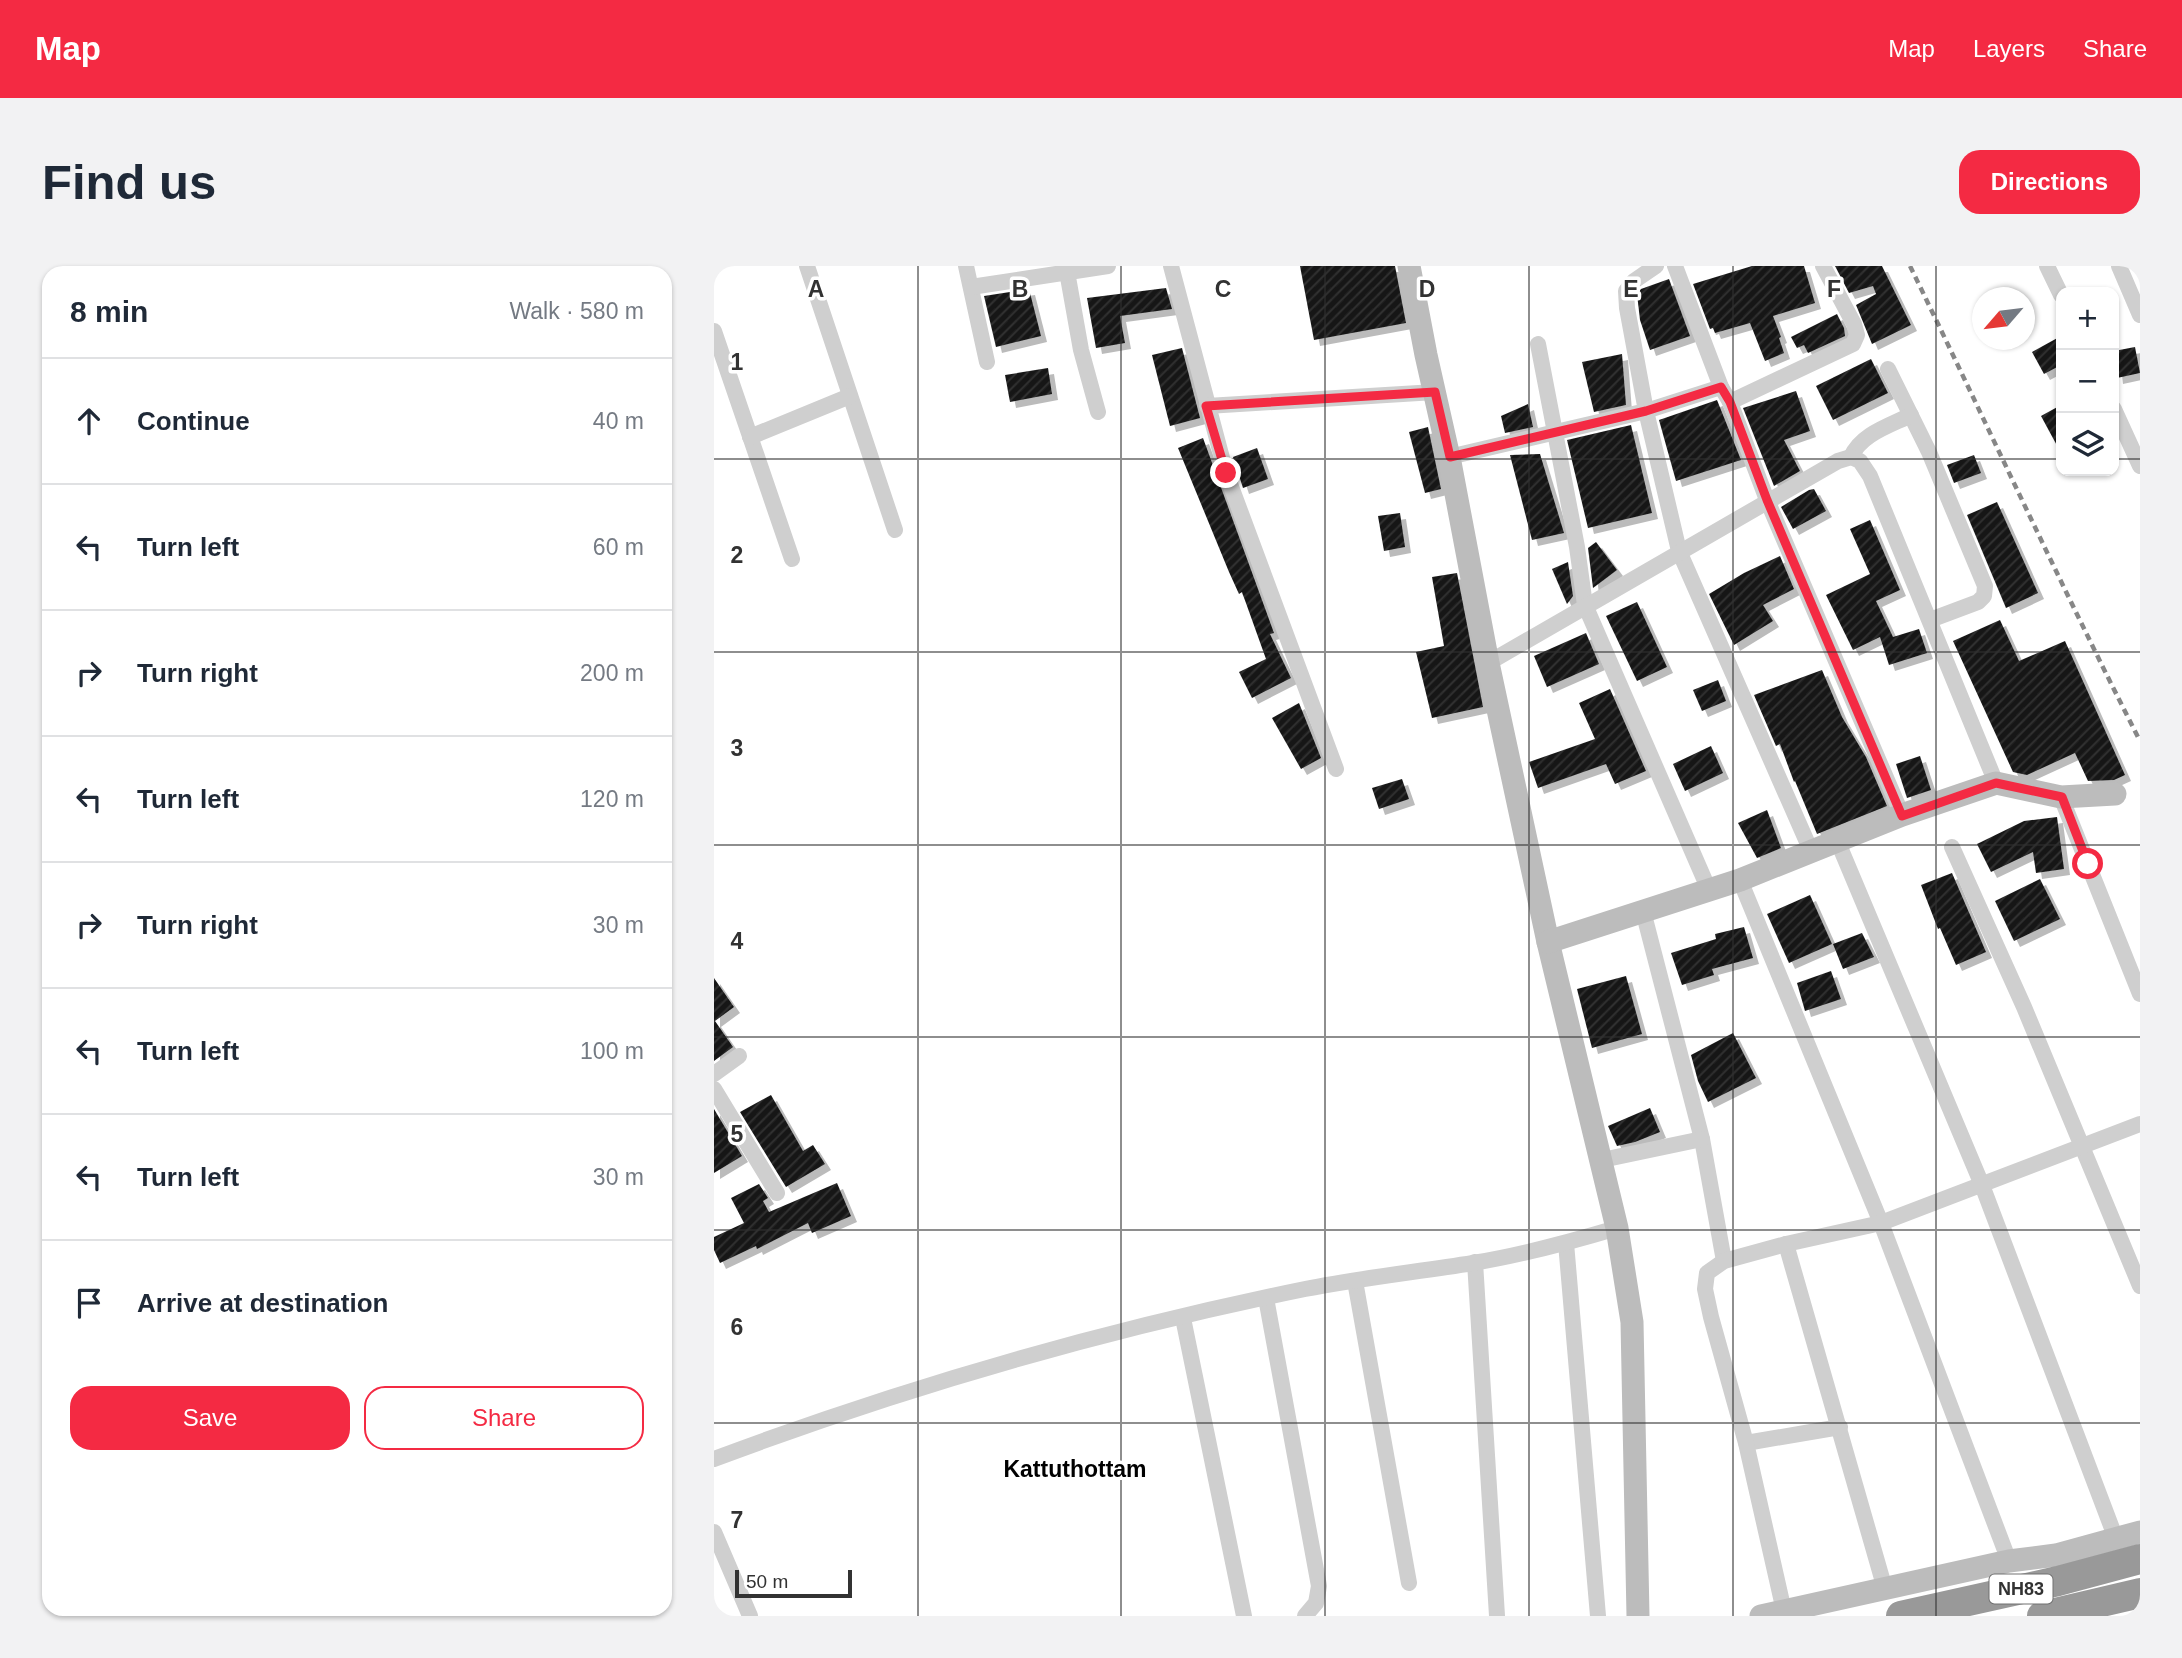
<!DOCTYPE html>
<meta charset="utf-8">
<style>
:root{--surface:#fff;--page:#f2f2f3;--text:#1f2937;--muted:#747a83;--line:#e0e1e3;--accent:#f42a43}
body{margin:0;font-family:Helvetica,sans-serif;background:var(--page);color:var(--text)}
.controls{position:absolute;right:21px;top:21px;display:grid;overflow:hidden;border-radius:14px;box-shadow:0 2px 5px #0004}
.controls button{width:63px;height:63px;display:grid;place-items:center;padding:0;border:0;border-bottom:2px solid var(--line);background:var(--surface);color:var(--text);font:35px sans-serif}
.compass{position:absolute;left:1258px;top:21px;width:63px;height:63px;border-radius:50%;background:var(--surface);box-shadow:0 2px 5px #0004;rotate:242deg}
.scale{position:absolute;left:21px;bottom:18px;width:117px;box-sizing:border-box;padding-left:7px;border:4px solid #323232;border-top:0;font-size:19px;line-height:24px;white-space:nowrap;color:#323232;-webkit-text-stroke:5px #fff;paint-order:stroke}
.stop{position:absolute;width:21px;height:21px;margin:-16px;border:5px solid #f42a43;border-radius:50%;background:#fff}
.stop.end{background:#f42a43;border-color:#fff;box-shadow:0 2px 7px #0008}
.list{margin:0;padding:0;list-style:none}
h2{display:flex;justify-content:space-between;align-items:center;height:91px;margin:0;padding:0 28px;font-size:30px}
h2 small{font-size:23px;font-weight:400;color:var(--muted)}
.list li{display:grid;grid-template-columns:46px 1fr auto;gap:21px;align-items:center;box-sizing:border-box;height:126px;padding:0 28px;border-top:2px solid var(--line)}
.list b{display:block;font-size:26px;white-space:nowrap}
.list em{font-size:23px;font-style:normal;color:var(--muted)}
.actions{display:flex;gap:14px;padding:21px 28px}
.actions a{flex:1;padding:16px 0;border:2px solid var(--accent);border-radius:21px;text-align:center;font-size:24px;color:var(--accent)}
.actions .main{background:var(--accent);color:#fff}
.icon{flex:none;width:38px;height:38px;fill:none;stroke:currentColor;stroke-width:2;stroke-linecap:round;stroke-linejoin:round}
.map{position:relative;flex:none;width:1426px;height:1350px;overflow:hidden;border-radius:21px}
header{display:flex;align-items:center;gap:42px;box-sizing:border-box;height:98px;padding:0 35px;background:var(--accent);color:#fff}
header strong{font-size:33px}
nav{display:flex;gap:38px;margin-inline-start:auto;font-size:24px}
.intro{display:flex;align-items:center;justify-content:space-between;box-sizing:border-box;height:168px;padding:0 42px}
h1{margin:0;font-size:49px}
.button{padding:18px 32px;border-radius:21px;background:var(--accent);color:#fff;font-size:24px;font-weight:700}
main{display:flex;gap:42px;padding:0 42px}
aside{flex:1;background:var(--surface);border-radius:21px;box-shadow:0 2px 5px #0004}
.map>svg:first-child{display:block}
</style>
<header>
<strong>Map</strong>
<nav><a>Map</a><a>Layers</a><a>Share</a></nav>
</header>
<div class="intro"><h1>Find us</h1><a class="button">Directions</a></div>
<main>
<aside>
<h2>8 min<small>Walk · 580 m</small></h2>
<ul class="list">
<li><svg class="icon" aria-label="ahead" viewBox="0 0 24 24"><path d="M12 20V5M6 11l6-6 6 6"/></svg><div><b>Continue</b></div><em>40 m</em></li>
<li><svg class="icon" aria-label="left" viewBox="0 0 24 24"><path d="M17 20v-9H6M10 6l-5 5 5 5"/></svg><div><b>Turn left</b></div><em>60 m</em></li>
<li><svg class="icon" aria-label="right" viewBox="0 0 24 24"><path d="M7 20v-9h11M14 6l5 5-5 5"/></svg><div><b>Turn right</b></div><em>200 m</em></li>
<li><svg class="icon" aria-label="left" viewBox="0 0 24 24"><path d="M17 20v-9H6M10 6l-5 5 5 5"/></svg><div><b>Turn left</b></div><em>120 m</em></li>
<li><svg class="icon" aria-label="right" viewBox="0 0 24 24"><path d="M7 20v-9h11M14 6l5 5-5 5"/></svg><div><b>Turn right</b></div><em>30 m</em></li>
<li><svg class="icon" aria-label="left" viewBox="0 0 24 24"><path d="M17 20v-9H6M10 6l-5 5 5 5"/></svg><div><b>Turn left</b></div><em>100 m</em></li>
<li><svg class="icon" aria-label="left" viewBox="0 0 24 24"><path d="M17 20v-9H6M10 6l-5 5 5 5"/></svg><div><b>Turn left</b></div><em>30 m</em></li>
<li><svg class="icon" aria-label="arrive" viewBox="0 0 24 24"><path d="M6 21V4h12l-3 4 3 4H6"/></svg><div><b>Arrive at destination</b></div></li>
</ul>
<div class="actions"><a class="main">Save</a><a>Share</a></div>
</aside>
<div class="map">
<svg width="1426" height="1350" viewBox="0 0 1426 1350">
<defs>
<pattern id="building-hatch" width="6" height="6" patternUnits="userSpaceOnUse" patternTransform="scale(1.75)"><rect width="6" height="6" fill="#191919"/><path d="M-1 1l2-2M0 6l6-6M5 7l2-2" fill="none" stroke="#323232"/></pattern>
<filter id="shadow"><feDropShadow dx="6" dy="6" stdDeviation="0" flood-color="#0004"/></filter>
</defs>
<rect width="100%" height="100%" fill="#fff"/>
<g fill="url(#building-hatch)" filter="url(#shadow)">
<path d="M 586,0 L 681,0 L 692,57 L 600,74 Z"/>
<path d="M 1038,0 L 1090,0 L 1101,37 L 1059,50 L 1067,71 L 1065,72 L 1070,87 L 1051,95 L 1036,57 L 1001,67 L 999,62 L 996,63 L 979,18 Z"/>
<path d="M 1121,0 L 1168,0 L 1197,59 L 1158,78 L 1142,39 L 1162,28 L 1159,20 L 1135,27 Z"/>
<path d="M 955,13 L 976,70 L 936,84 L 926,54 L 923,28 L 927,23 Z"/>
<path d="M 452,22 L 458,43 L 406,50 L 411,77 L 382,82 L 373,32 Z"/>
<path d="M 315,23 L 327,70 L 282,81 L 270,30 Z"/>
<path d="M 1123,48 L 1130,62 L 1131,70 L 1094,87 L 1090,79 L 1083,82 L 1077,71 Z"/>
<path d="M 1347,70 L 1347,99 L 1330,108 L 1318,86 Z"/>
<path d="M 1421,81 L 1426,107 L 1403,112 L 1400,85 Z"/>
<path d="M 468,82 L 486,152 L 456,160 L 438,89 Z"/>
<path d="M 908,88 L 912,139 L 880,146 L 868,96 Z"/>
<path d="M 1157,93 L 1174,127 L 1119,154 L 1102,120 Z"/>
<path d="M 334,102 L 338,128 L 296,136 L 291,109 Z"/>
<path d="M 1082,125 L 1096,165 L 1070,174 L 1086,205 L 1060,220 L 1029,142 Z"/>
<path d="M 1003,134 L 1027,194 L 962,215 L 945,154 Z"/>
<path d="M 814,138 L 819,161 L 791,167 L 787,150 Z"/>
<path d="M 1347,139 L 1347,187 L 1327,150 Z"/>
<path d="M 917,159 L 938,247 L 874,262 L 853,174 Z"/>
<path d="M 714,161 L 727,223 L 711,227 L 695,166 Z"/>
<path d="M 489,172 L 560,367 L 556,368 L 577,412 L 538,432 L 525,406 L 552,393 L 528,326 L 525,328 L 515,306 L 464,182 Z"/>
<path d="M 543,182 L 554,213 L 529,222 L 519,191 Z"/>
<path d="M 826,188 L 850,267 L 818,274 L 796,189 Z"/>
<path d="M 1260,189 L 1267,207 L 1240,217 L 1233,199 Z"/>
<path d="M 1100,223 L 1112,245 L 1079,263 L 1067,241 L 1095,224 Z"/>
<path d="M 1283,236 L 1324,327 L 1292,342 L 1253,249 Z"/>
<path d="M 686,247 L 691,281 L 670,285 L 664,250 Z"/>
<path d="M 1156,254 L 1186,324 L 1162,335 L 1179,371 L 1205,363 L 1213,387 L 1175,399 L 1166,371 L 1139,384 L 1112,329 L 1156,308 L 1136,263 Z"/>
<path d="M 882,276 L 903,304 L 879,322 L 874,282 Z"/>
<path d="M 1066,290 L 1080,323 L 1049,339 L 1059,355 L 1020,379 L 995,328 L 1030,307 Z"/>
<path d="M 854,296 L 859,330 L 853,338 L 838,303 Z"/>
<path d="M 743,307 L 769,441 L 718,452 L 702,386 L 730,380 L 718,311 Z"/>
<path d="M 923,336 L 953,401 L 923,415 L 892,350 Z"/>
<path d="M 1286,354 L 1305,395 L 1351,375 L 1411,509 L 1400,514 L 1374,515 L 1361,487 L 1313,509 L 1299,506 L 1239,375 Z"/>
<path d="M 872,367 L 885,398 L 833,421 L 820,390 Z"/>
<path d="M 1108,404 L 1128,451 L 1152,491 L 1173,540 L 1103,568 L 1081,515 L 1080,516 L 1066,478 L 1062,480 L 1040,429 Z"/>
<path d="M 1004,414 L 1012,435 L 988,445 L 979,424 Z"/>
<path d="M 896,423 L 932,505 L 901,518 L 892,498 L 824,522 L 815,496 L 881,473 L 865,437 Z"/>
<path d="M 585,437 L 607,492 L 587,503 L 558,452 Z"/>
<path d="M 997,480 L 1009,507 L 971,525 L 959,498 Z"/>
<path d="M 1206,490 L 1217,524 L 1193,532 L 1182,498 Z"/>
<path d="M 688,513 L 695,533 L 665,543 L 658,522 Z"/>
<path d="M 1053,544 L 1067,582 L 1043,592 L 1024,557 Z"/>
<path d="M 1343,551 L 1350,603 L 1322,607 L 1319,586 L 1277,606 L 1263,578 L 1310,555 Z"/>
<path d="M 1238,607 L 1272,686 L 1242,699 L 1226,662 L 1224,663 L 1207,619 Z"/>
<path d="M 1326,613 L 1346,653 L 1300,675 L 1281,635 Z"/>
<path d="M 1096,629 L 1118,678 L 1075,697 L 1053,648 Z"/>
<path d="M 1030,661 L 1039,692 L 998,703 L 1000,709 L 968,719 L 957,687 L 1002,673 L 1001,668 Z"/>
<path d="M 1148,667 L 1160,691 L 1129,703 L 1119,678 Z"/>
<path d="M 1117,705 L 1127,733 L 1091,745 L 1083,717 Z"/>
<path d="M 912,710 L 928,768 L 878,782 L 863,723 Z"/>
<path d="M 0,712 L 20,741 L 1,755 L 19,781 L 0,795 Z"/>
<path d="M 1019,767 L 1042,812 L 994,836 L 984,815 L 977,789 Z"/>
<path d="M 57,829 L 89,885 L 99,879 L 111,898 L 72,921 L 26,846 Z"/>
<path d="M 936,842 L 946,866 L 921,876 L 903,880 L 894,860 Z"/>
<path d="M 0,843 L 28,890 L 0,907 Z"/>
<path d="M 123,917 L 137,950 L 98,967 L 94,957 L 43,983 L 42,980 L 6,997 L 0,984 L 0,971 L 30,957 L 17,932 L 45,918 L 54,932 L 49,935 L 55,946 Z"/>
</g>
<g fill="none" stroke-linecap="round" stroke-linejoin="round">
<g stroke="#cfcfcf" stroke-width="16">
<path d="M 93,0 L 181,264"/>
<path d="M 252,0 L 273,96"/>
<path d="M 352,0 L 367,84 L 384,146"/>
<path d="M 457,0 L 512,207 L 622,503"/>
<path d="M 942,0 L 920,15 L 912,25 L 913,42 L 932,145 L 965,285 L 1097,585"/>
<path d="M 961,0 L 1007,121 L 1016,136 L 1053,234 L 1188,549"/>
<path d="M 1333,0 L 1347,29"/>
<path d="M 1405,0 L 1426,49"/>
<path d="M 257,21 L 394,0"/>
<path d="M 0,65 L 78,293"/>
<path d="M 824,78 L 863,281 L 871,339 L 995,624"/>
<path d="M 1174,103 L 1215,186 L 1271,320 L 1270,330 L 1264,336 L 1216,354"/>
<path d="M 1016,136 L 1139,78 L 1143,69 L 1140,58 L 1109,0"/>
<path d="M 493,140 L 721,126"/>
<path d="M 1400,143 L 1426,200"/>
<path d="M 36,171 L 136,130"/>
<path d="M 735,191 L 932,145 L 1007,121"/>
<path d="M 1137,191 C 1147,168 1175,160 1197,149"/>
<path d="M 774,397 L 1124,195 L 1137,191 L 1146,195 L 1156,210 L 1282,517"/>
<path d="M 1347,531 L 1426,728"/>
<path d="M 1123,574 L 1268,919 L 1402,1273"/>
<path d="M 1238,581 L 1310,741 L 1426,1020"/>
<path d="M 1026,614 L 1167,957 L 1295,1295"/>
<path d="M 929,645 L 988,873 L 1010,995"/>
<path d="M 0,808 L 25,790"/>
<path d="M 0,823 L 63,927"/>
<path d="M 888,894 L 988,873"/>
<path d="M 852,977 L 884,1350"/>
<path d="M 1072,978 L 1171,1323"/>
<path d="M 761,996 L 783,1350"/>
<path d="M 641,1015 L 695,1317"/>
<path d="M 552,1032 L 605,1320 L 602,1337 L 591,1350"/>
<path d="M 469,1052 L 530,1350"/>
<path d="M 1032,1177 L 1126,1161"/>
<path d="M 0,1193 C 192,1121 390,1064 591,1023 C 647,1012 703,1006 759,997 C 808,989 856,976 903,962"/>
<path d="M 0,1266 L 36,1350"/>
<path d="M 1070,1345 L 1032,1177 L 997,1051 L 991,1023 L 993,1007 L 1010,995 L 1072,978 L 1167,957 L 1426,858"/>
</g>
<g stroke="#bcbcbc" stroke-width="23">
<path d="M 695,0 L 712,89 L 735,191 L 774,397 L 834,676 L 903,962 L 918,1056 L 924,1350"/>
<path d="M 834,676 L 1026,614 L 1188,549 L 1282,517 L 1347,531 L 1401,528"/>
<path d="M 1047,1350 L 1295,1295 L 1342,1289 L 1426,1266"/>
</g>
<g stroke="#999" stroke-width="30">
<path d="M 1187,1350 L 1344,1315 L 1426,1293"/>
<path d="M 1328,1350 L 1426,1327"/>
</g>
<path stroke="#878787" stroke-width="4.5" stroke-dasharray="7 5" stroke-linecap="butt" d="M 1196,0 C 1273,158 1346,318 1426,475"/>
</g>
<g fill="none" stroke-linecap="round" stroke-linejoin="round">
<path stroke="#f42a43" stroke-width="9" d="M 512,207 L 492,140 L 721,126 L 736,191 L 932,145 L 1007,121 L 1016,136 L 1053,234 L 1188,550 L 1282,517 L 1348,531 L 1374,598"/>
</g>
<path fill="none" stroke="#323232" stroke-width="2" stroke-opacity="0.55" d="M 204,0 L 204,1350M 407,0 L 407,1350M 611,0 L 611,1350M 815,0 L 815,1350M 1019,0 L 1019,1350M 1222,0 L 1222,1350M 0,193 L 1347,193M 1400,193 L 1426,193M 0,386 L 1426,386M 0,579 L 1426,579M 0,771 L 1426,771M 0,964 L 1426,964M 0,1157 L 1426,1157"/>
<g text-anchor="middle" dominant-baseline="central" stroke-width="7" stroke-linejoin="round" paint-order="stroke">
<rect fill="#fff" stroke="#707070" stroke-width="2" x="1275.5" y="1308.5" width="63" height="29" rx="5"/>
<g font-size="18" font-weight="bold" fill="#323232">
<text x="1307" y="1323">NH83</text>
</g>
<g font-size="23" font-weight="bold" fill="#000" stroke="#fff">
<text x="361" y="1203">Kattuthottam</text>
</g>
</g>
<g font-size="23" text-anchor="middle" font-weight="bold" fill="#323232" stroke="#fff" stroke-width="7" stroke-linejoin="round" paint-order="stroke">
<text x="102" y="31">A</text>
<text x="306" y="31">B</text>
<text x="509" y="31">C</text>
<text x="713" y="31">D</text>
<text x="917" y="31">E</text>
<text x="1120" y="31">F</text>
<text x="23" y="104">1</text>
<text x="23" y="297">2</text>
<text x="23" y="490">3</text>
<text x="23" y="683">4</text>
<text x="23" y="876">5</text>
<text x="23" y="1069">6</text>
<text x="23" y="1262">7</text>
</g>
</svg>
<div class="controls">
<button>+</button>
<button>−</button>
<button><svg class="icon" aria-label="layers" viewBox="0 0 24 24"><path d="M12 4l9 5-9 5-9-5zM3 14l9 5 9-5"/></svg></button>
</div>
<svg class="compass" viewBox="-18 -18 36 36"><path d="M0-13l5 13h-10z" fill="#e53935"/><path d="M0 13l5-13h-10z" fill="#747a83"/></svg>
<div class="scale">50 m</div>
<div class="stop" style="left:1374px;top:598px"></div>
<div class="stop end" style="left:512px;top:207px"></div>
</div>
</main>
